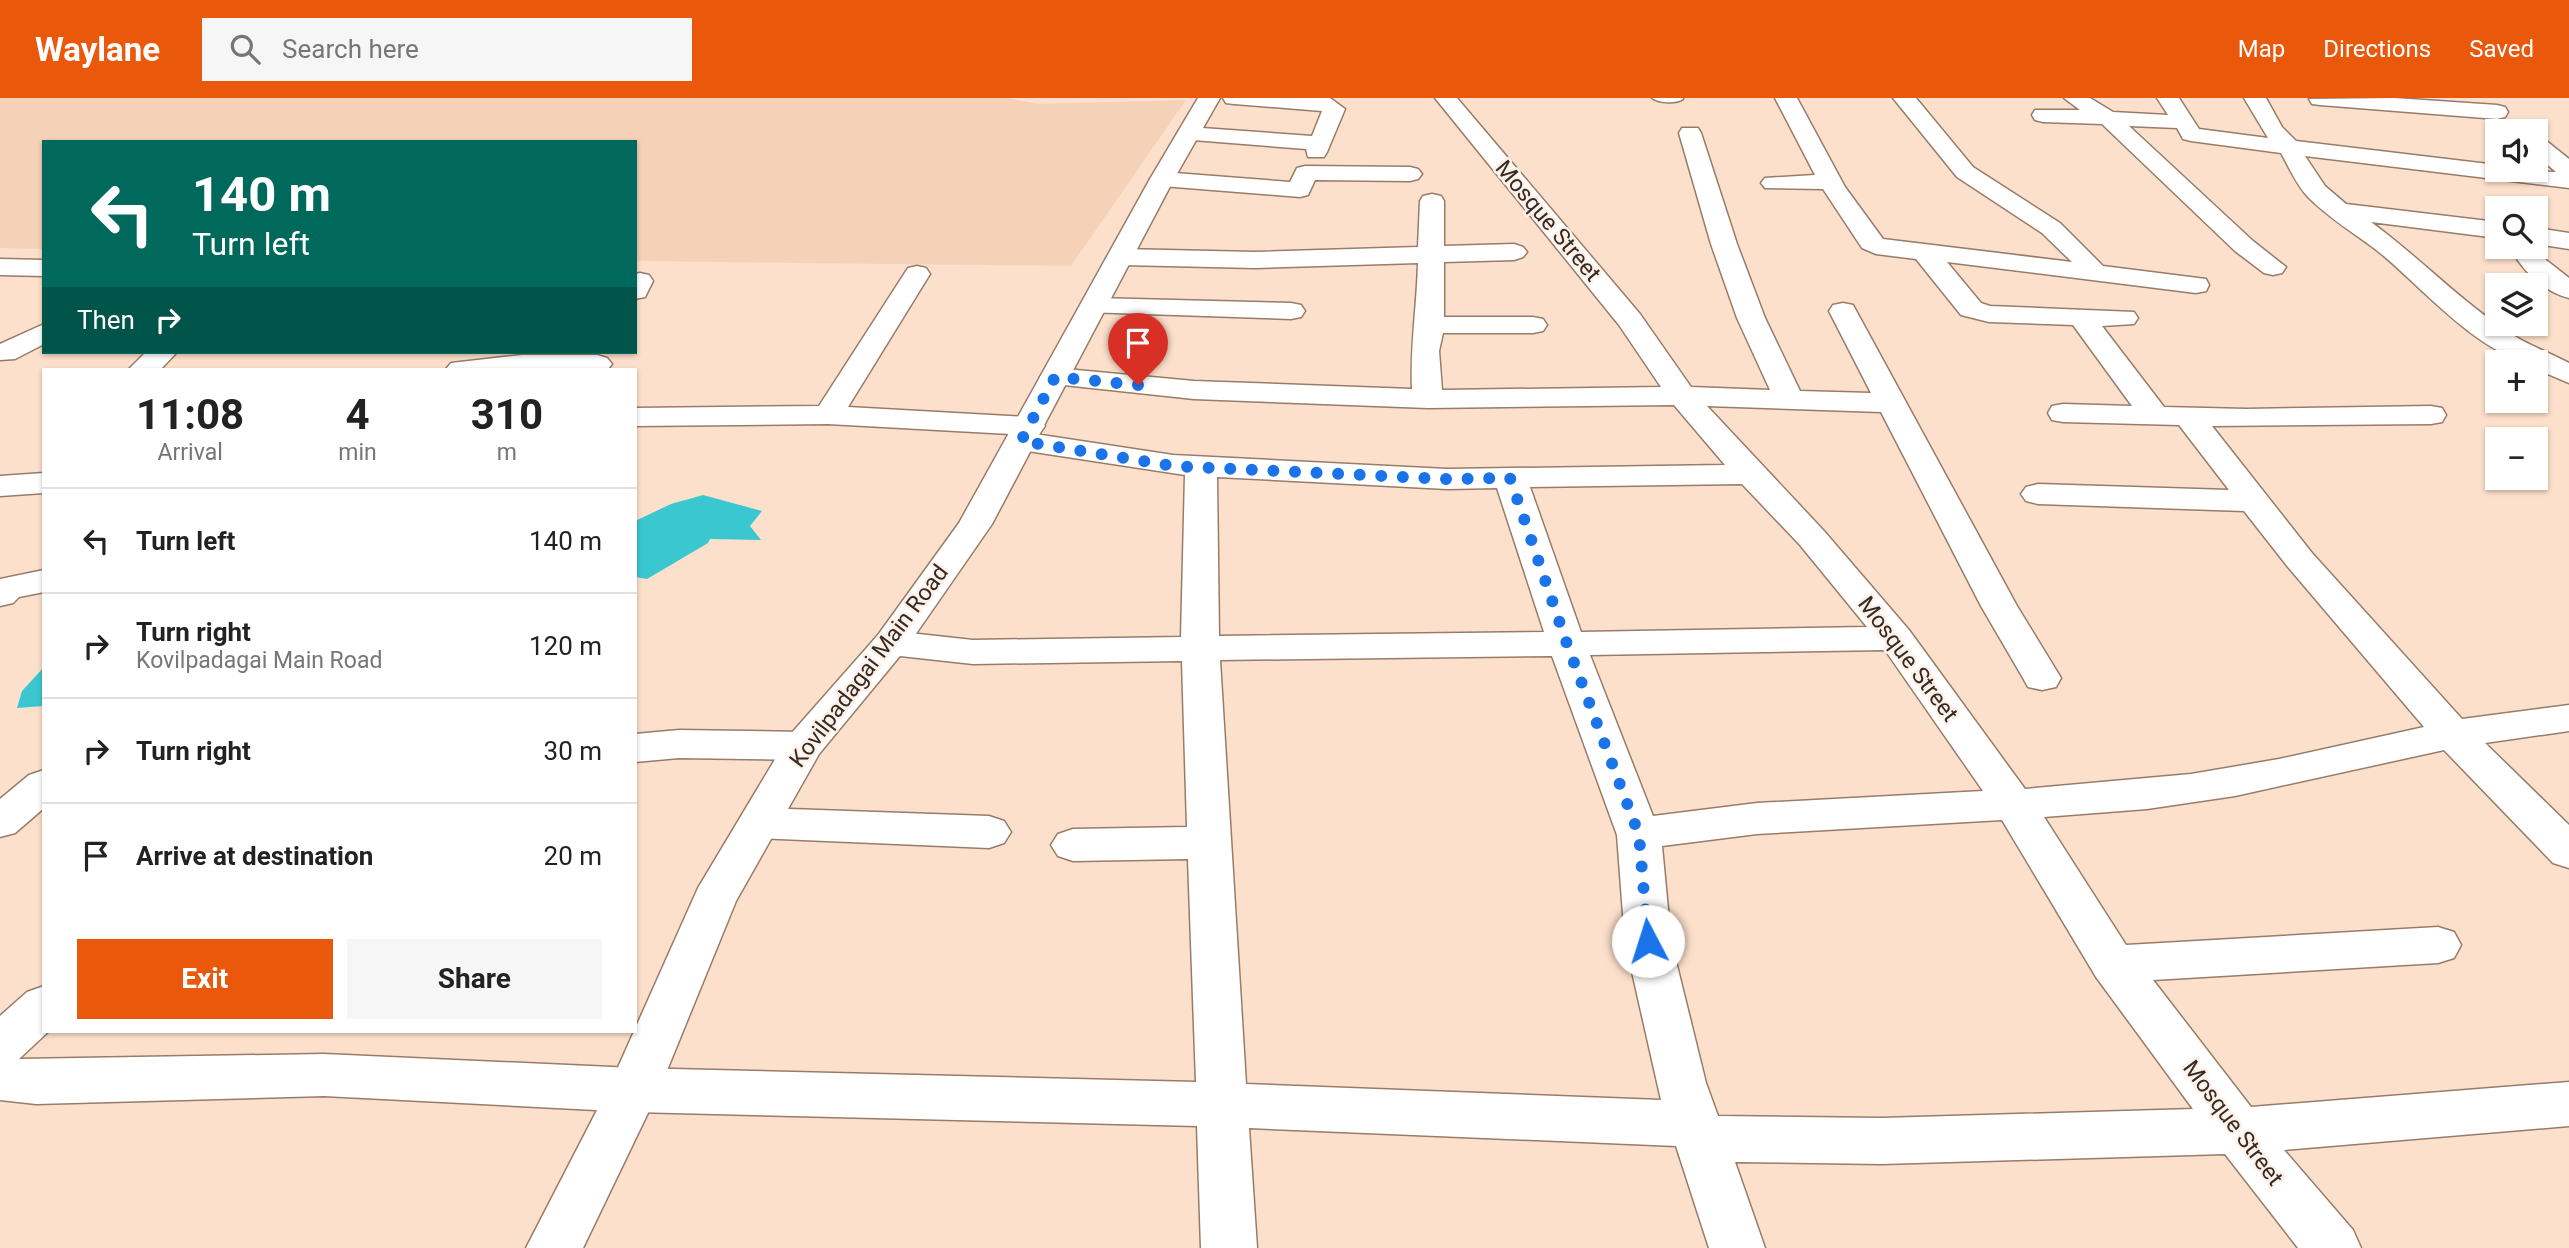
<!DOCTYPE html>
<meta charset="utf-8">
<style>
:root{--surface:#fff;--page:#f6f6f6;--text:#222;--muted:#767676;--line:#e0e0e0;--accent:#ea580c}
body{margin:0;font-family:Roboto,sans-serif;background:var(--page);color:var(--text);height:100vh;display:flex;flex-direction:column;font-size:26px;white-space:nowrap}
*{box-sizing:border-box;margin:0}
p{font-size:23px;color:var(--muted)}
.icon{flex:none;width:38px;height:38px;fill:none;stroke:currentColor;stroke-width:2;stroke-linecap:round;stroke-linejoin:round}
.map{position:relative;flex:1;overflow:hidden}
.panel{position:absolute;left:42px;top:270px;width:595px;height:665px;display:flex;flex-direction:column;background:var(--surface);border-radius:0px;box-shadow:0 2px 5px #0004}
.panel>*{flex:none}
.hud{position:absolute;left:42px;top:42px;width:595px;height:214px;border-radius:0px;box-shadow:0 2px 5px #0004;background:#00695c;color:#fff;overflow:hidden}
.buttons{position:absolute;left:2485px;top:21px;display:grid;gap:14px}
.buttons a{display:grid;place-items:center;width:63px;height:63px;border-radius:0px;background:var(--surface);box-shadow:0 2px 5px #0004;font-size:35px}
.pin{position:absolute;display:grid;place-items:center;width:60px;height:60px;color:#fff;margin:-72px -30px;border-radius:50% 50% 50% 0;rotate:-45deg;box-shadow:0 0 7px #0007}
.pin .icon{rotate:45deg}
.me{position:absolute;width:77px;margin:-38px;rotate:355deg;stroke-linejoin:round;filter:drop-shadow(0 0 5px #0008)}
.turn{display:flex;align-items:center;gap:24px;height:147px;padding:0 35px;font-size:32px}
.turn .icon{width:91px;height:91px;stroke-width:2.5}
.turn b{display:block;font-size:49px;line-height:60px}
.then{display:flex;align-items:center;height:66px;padding:0 35px;background:#0003;gap:14px;font-size:26px}
.eta{display:flex;justify-content:space-evenly;align-items:center;height:119px;text-align:center}
.eta b{font-size:42px;font-weight:700;line-height:49px}
.button{display:flex;gap:14px;margin-top:auto;padding:14px 35px}
.button a{flex:1;height:80px;border-radius:0px;background:var(--accent);color:#fff;font-size:28px;font-weight:700;line-height:80px;text-align:center}
.button a+a{background:var(--page);color:var(--text)}
ul{padding:0;list-style:none}
li{display:flex;align-items:center;gap:21px;height:105px;padding:0 35px;border-top:2px solid var(--line)}
li div{flex:1}
li b{display:block;font-size:26px}
li em{font-style:normal}
header{display:flex;align-items:center;gap:42px;box-sizing:border-box;height:98px;padding:0 35px;background:var(--accent);color:#fff}
header strong{font-size:33px}
nav{display:flex;gap:38px;margin-inline-start:auto;font-size:24px}
.search{width:490px;height:63px;background:var(--page);display:flex;align-items:center;gap:18px;box-sizing:border-box;padding:0 24px;border-radius:0px;color:var(--muted);font-size:26px}
.map>svg:first-child{display:block}
.built{fill:#f5d1b8}
.water{fill:#3bc7cf}
.lines{fill:none;stroke-linecap:round;stroke-linejoin:round}
.service-casing{stroke:#977c6a;stroke-width:3}
.minor-casing{stroke:#977c6a;stroke-width:3}
.secondary-casing{stroke:#977c6a;stroke-width:3}
.service{fill:#fff;fill-rule:evenodd}
.minor{fill:#fff;fill-rule:evenodd}
.secondary{fill:#fff;fill-rule:evenodd}
.route{stroke:#1a73e8;stroke-width:12;stroke-dasharray:0 21.6}
.labels{text-anchor:middle;dominant-baseline:central;stroke-width:5;stroke-linejoin:round;paint-order:stroke}
.street-label{font-size:23px;fill:#362b23;stroke:#fdf1e9}
</style>
<header>
<strong>Waylane</strong>
<div class="search"><svg class="icon" aria-label="search" viewBox="0 0 24 24"><circle cx="10" cy="10" r="6"/><path d="M15 15l6 6"/></svg>Search here</div>
<nav><a>Map</a><a>Directions</a><a>Saved</a></nav>
</header>
<div class="map">
<svg width="2569" height="1150" viewBox="0 0 2569 1150">
<rect width="100%" height="100%" fill="#fde0cb"/>
<path class="built" d="M0,0H1007L1038,6L1186,2L1071,168L635,163V44H44V151L0,150Z"/>
<path class="water" d="M703,397L762,413L750,428L761,442L710,441L708,445L647,481L635,479V423L671,406Z
M44,569V608L17,610L22,593Z"/>
<g class="lines">
<g class="service-casing">
<path id="service" d="M1652,0H1683V1C1676,6 1659,5 1652,0Z"/>
</g>
<g class="minor-casing">
<path id="minor" d="M1223,0H1330L1345,11L1327,54L1324,59H1308L1306,51L1180,41L1177,36L1180,31L1188,29L1312,38L1322,13L1234,6L1226,5Z
M1435,0H1457L1640,216L1691,289L1770,292L1737,220L1711,146L1679,35L1682,30H1698L1701,35L1737,146L1765,220L1800,293L1871,295L1829,213L1833,207L1843,205L1853,207L2017,508L2061,580L2056,589L2042,592L2028,589L2023,580L1981,508L1881,314L1707,308L1824,433L1909,532L2025,691L2191,676L2279,661L2424,629L2288,469L2244,413L2038,406L2026,403L2021,396L2026,389L2038,386L2229,392L2179,327L2063,324L2052,322L2048,315L2052,308L2063,306L2132,308L2073,227L1989,224L1961,217L1916,161L1876,156L1862,150L1823,91L1765,90L1761,85L1765,80L1815,77L1775,0H1797L1845,89L1883,141L2072,164L2042,135L1957,79L1893,0H1916L1973,69L2060,125L2103,168L2206,181L2209,187L2206,193L2196,195L1947,164L1981,205L1990,208L2134,214L2138,220L2134,226L2102,228L2164,309L2246,311L2431,308L2442,310L2446,317L2442,324L2431,326L2212,328L2312,455L2462,621L2569,607V633L2485,645L2569,727V770L2553,765L2444,652L2235,698L2147,711L2044,719L2126,847L2438,829L2454,834L2461,847L2454,860L2438,865L2153,882L2251,1009L2569,984V1028L2284,1052L2353,1132L2361,1150H2298L2225,1056L1882,1066L1735,1064L1765,1150H1709L1676,1048L1249,1030L1257,1150H1201L1197,1028L634,1014L324,998L36,1006L0,1002V918L27,894L44,888V933H49L19,961L324,956L634,970L1196,984L1188,761L1073,763L1058,758L1051,747L1058,736L1073,731L1187,729L1182,563L973,566L891,557L878,553L872,545L878,537L891,533L973,542L1181,539L1185,377L1021,352L1010,350L1005,343L1010,336L828,326L635,328V310L819,308L908,170L917,168L926,170L930,176L848,309L1029,319L1040,321L1045,328L1040,335L1035,336L1173,357L1447,371L1725,367L1674,307L1428,310L1194,301L1045,285L1040,279L1045,273L1055,270L1194,283L1412,291C1410,249 1417,207 1418,165L1255,170L1122,167L1113,165L1109,159L1113,153L1122,151L1255,154L1418,149L1420,103L1423,98L1432,96L1441,98L1444,103V148L1514,146L1523,149L1527,154L1523,159L1514,162L1444,164V219H1533L1543,221L1547,227L1543,233L1533,235H1443L1439,253L1442,292L1661,289L1619,227ZM1217,379L1447,391L1497,390L1544,534L1219,538ZM1742,386L1800,447L1867,529L1581,534L1530,389ZM1885,552L1983,693L1757,705L1653,718L1590,557ZM1552,558L1617,737L1625,843L1661,1002L1246,986L1220,562ZM2002,722L2096,879L2193,1011L1882,1020L1718,1018L1706,985L1671,843L1662,748L1757,736Z
M2064,0H2090L2113,14L2168,17L2157,0H2179L2199,31L2268,40L2244,0H2266L2282,29L2296,43L2497,67V72L2556,74L2536,57V39L2544,41L2569,61V90L2305,58L2325,88L2346,106L2497,124V140L2371,124C2419,159 2460,203 2511,236C2528,247 2550,255 2569,265V285L2536,271V264C2487,264 2422,190 2385,159C2361,139 2332,123 2309,100C2297,88 2289,69 2281,55L2191,43L2183,41L2177,30L2129,28L2253,143L2286,169L2282,175L2273,177L2264,175L2235,153L2102,26L2043,24L2035,22L2032,17L2035,12H2080Z
M2394,0L2497,7L2505,9L2508,14L2505,19L2497,21L2320,7L2312,6L2309,1Z
M1305,68L1410,69L1418,71L1422,76L1418,81L1410,83L1315,82L1308,97L1300,99L1162,88L1154,86L1150,81L1154,76L1162,74L1290,84L1297,70Z
M2536,130L2569,135V151L2536,146Z
M2536,147L2546,162L2569,180V200C2545,194 2520,172 2511,149Z
M0,161L44,162V178L0,177Z
M640,175L649,177L653,183L645,199L635,201V176Z
M1095,200L1291,205L1301,207L1305,213L1301,219L1291,221L1085,214L1081,208L1085,202Z
M44,226V246L15,261L0,262V246Z
M146,254H177L161,271H129Z
M522,257H597L607,260L612,266L608,271H446L451,265Z
M44,375V395L0,398V378Z
M44,472V494L19,499L13,505L0,508V481Z
M679,632L803,634L817,638L823,648L817,658L803,662L679,660L635,664V636Z
M44,672V710L15,735L0,739V701L29,677Z
M759,710L989,718L1004,723L1011,734L1004,745L989,750L759,740L744,736L738,725L744,714Z"/>
</g>
<g class="secondary-casing">
<path id="secondary" d="M1198,0H1220L1174,81L992,426L904,553L819,656L736,803L659,992L583,1150H526L611,985L698,790L789,638L878,537L959,425L1150,81Z"/>
</g>
<use href="#service" class="service"/>
<use href="#minor" class="minor"/>
<use href="#secondary" class="secondary"/>
</g>
<g class="lines">
<path class="route" d="M1138,287L1055,279L1021,343L1173,368L1447,381L1510,380L1567,546L1639,737L1648,843"/>
</g>
<g class="labels">
<g class="street-label">
<text transform="translate(1548 123) rotate(50)">Mosque Street</text>
<text transform="translate(1908 561) rotate(53)">Mosque Street</text>
<text transform="translate(869 568) rotate(-53)">Kovilpadagai Main Road</text>
<text transform="translate(2233 1025) rotate(53)">Mosque Street</text>
</g>
</g>
</svg>
<div class="buttons">
<a><svg class="icon" aria-label="sound" viewBox="0 0 24 24"><path d="M4 9h4l5-4v14l-5-4H4zM17 9q2 3 0 6"/></svg></a>
<a><svg class="icon" aria-label="search" viewBox="0 0 24 24"><circle cx="10" cy="10" r="6"/><path d="M15 15l6 6"/></svg></a>
<a><svg class="icon" aria-label="layers" viewBox="0 0 24 24"><path d="M12 4l9 5-9 5-9-5zM3 14l9 5 9-5"/></svg></a>
<a>+</a>
<a>−</a>
</div>
<div class="pin" style="left:1138px;top:287px;background:#d93025"><svg class="icon" aria-label="arrive" viewBox="0 0 24 24"><path d="M6 21V4h12l-3 4 3 4H6"/></svg></div>
<svg class="me" style="left:1648px;top:843px" viewBox="-20 -20 40 40"><circle r="19" fill="#fff"/><path d="M0-13L10 11 0 6-10 11z" fill="#1a73e8"/></svg>
<div class="hud">
<div class="turn"><svg class="icon" aria-label="left" viewBox="0 0 24 24"><path d="M17 20v-9H6M10 6l-5 5 5 5"/></svg><div><b>140 m</b>Turn left</div></div>
<div class="then">Then<svg class="icon" aria-label="right" viewBox="0 0 24 24"><path d="M7 20v-9h11M14 6l5 5-5 5"/></svg></div>
</div>
<section class="panel">
<div class="eta">
<div><b>11:08</b><p>Arrival</p></div>
<div><b>4</b><p>min</p></div>
<div><b>310</b><p>m</p></div>
</div>
<ul>
<li><svg class="icon" aria-label="left" viewBox="0 0 24 24"><path d="M17 20v-9H6M10 6l-5 5 5 5"/></svg><div><b>Turn left</b></div><em>140 m</em></li>
<li><svg class="icon" aria-label="right" viewBox="0 0 24 24"><path d="M7 20v-9h11M14 6l5 5-5 5"/></svg><div><b>Turn right</b><p>Kovilpadagai Main Road</p></div><em>120 m</em></li>
<li><svg class="icon" aria-label="right" viewBox="0 0 24 24"><path d="M7 20v-9h11M14 6l5 5-5 5"/></svg><div><b>Turn right</b></div><em>30 m</em></li>
<li><svg class="icon" aria-label="arrive" viewBox="0 0 24 24"><path d="M6 21V4h12l-3 4 3 4H6"/></svg><div><b>Arrive at destination</b></div><em>20 m</em></li>
</ul>
<div class="button"><a>Exit</a><a>Share</a></div>
</section>
</div>
